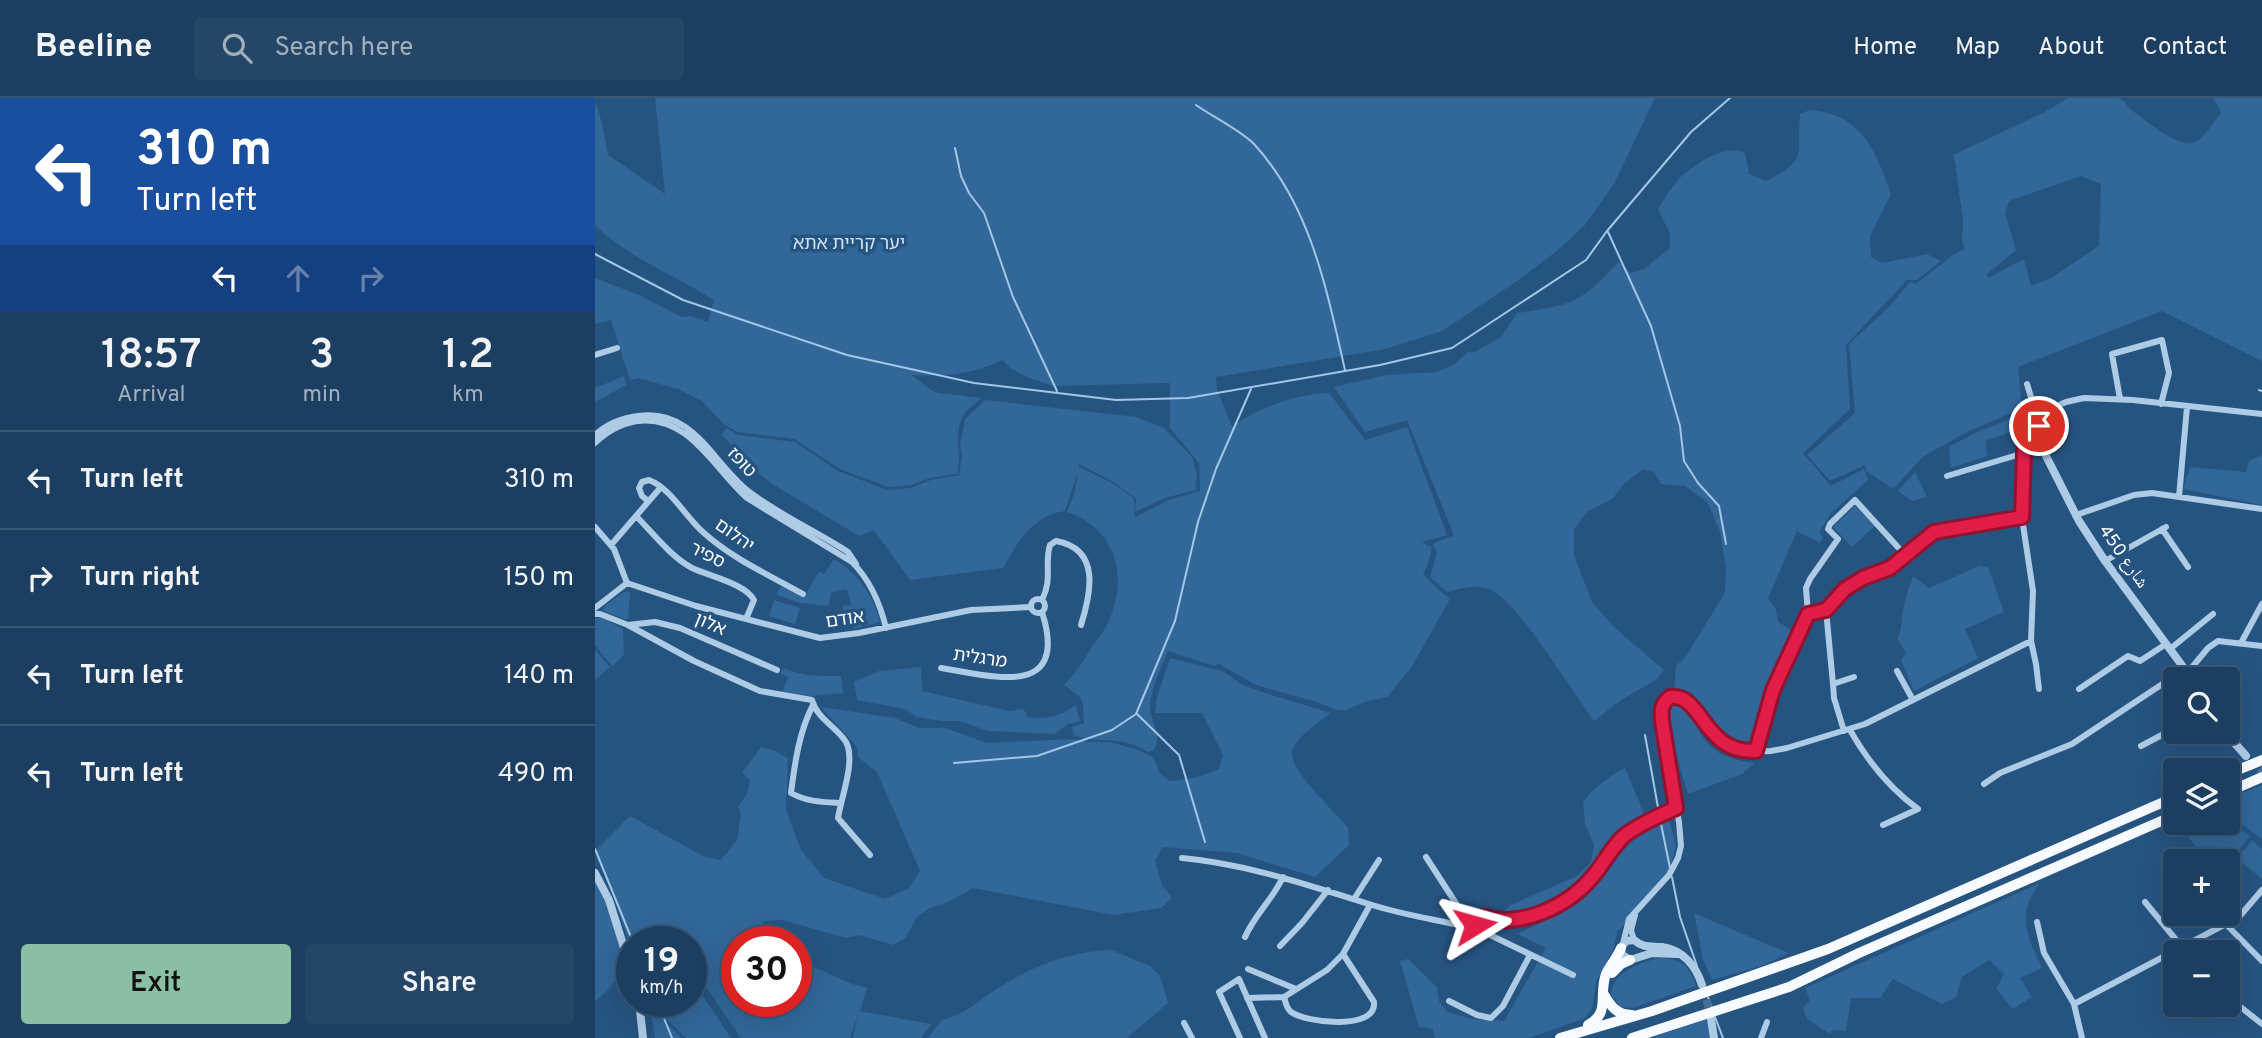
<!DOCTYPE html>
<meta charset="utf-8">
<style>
:root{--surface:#1c3f61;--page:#254667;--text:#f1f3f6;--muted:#a0afbd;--line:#3a5876;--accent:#8abfa5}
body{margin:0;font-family:Overpass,"Noto Naskh Arabic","Noto Sans Hebrew",sans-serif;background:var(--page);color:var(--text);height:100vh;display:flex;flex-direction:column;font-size:26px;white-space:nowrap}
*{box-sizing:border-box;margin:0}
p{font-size:23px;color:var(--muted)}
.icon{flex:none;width:38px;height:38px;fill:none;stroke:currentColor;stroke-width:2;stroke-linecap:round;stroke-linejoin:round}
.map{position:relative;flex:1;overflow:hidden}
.sheet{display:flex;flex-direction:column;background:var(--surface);width:595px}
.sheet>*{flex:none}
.banner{background:#1a4fa0;color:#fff;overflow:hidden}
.fabs{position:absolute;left:1568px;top:569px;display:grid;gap:14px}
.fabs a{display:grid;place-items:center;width:77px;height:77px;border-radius:7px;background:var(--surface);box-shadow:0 7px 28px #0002,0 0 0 2px var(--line);font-size:35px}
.speed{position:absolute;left:21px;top:828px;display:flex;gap:14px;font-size:35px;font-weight:700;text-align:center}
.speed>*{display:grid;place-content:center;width:91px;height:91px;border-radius:50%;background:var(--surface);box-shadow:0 7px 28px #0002,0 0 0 2px var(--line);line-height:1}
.speed small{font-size:18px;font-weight:400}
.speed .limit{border:10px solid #d22;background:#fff;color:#111}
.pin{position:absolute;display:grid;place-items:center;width:60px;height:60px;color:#fff;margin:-30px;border:4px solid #fff;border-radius:50%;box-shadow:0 2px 7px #0007}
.me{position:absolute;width:77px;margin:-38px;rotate:82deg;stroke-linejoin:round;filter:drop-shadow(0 0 5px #0008)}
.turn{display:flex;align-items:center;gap:24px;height:147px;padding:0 21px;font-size:32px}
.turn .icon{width:91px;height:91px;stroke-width:2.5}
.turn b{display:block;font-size:49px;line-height:60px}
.lanes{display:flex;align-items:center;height:66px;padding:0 21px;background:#0003;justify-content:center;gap:35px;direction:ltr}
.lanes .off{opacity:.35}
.eta{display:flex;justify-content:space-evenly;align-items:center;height:119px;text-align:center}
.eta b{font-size:42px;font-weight:600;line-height:49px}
.cta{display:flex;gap:14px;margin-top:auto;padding:14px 21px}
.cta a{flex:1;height:80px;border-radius:7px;background:var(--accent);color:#111;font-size:28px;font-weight:600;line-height:80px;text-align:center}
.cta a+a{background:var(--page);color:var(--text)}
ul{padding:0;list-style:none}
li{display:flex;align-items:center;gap:21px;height:98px;padding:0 21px;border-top:2px solid var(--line)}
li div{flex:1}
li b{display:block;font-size:26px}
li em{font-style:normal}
header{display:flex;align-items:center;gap:42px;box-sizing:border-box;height:98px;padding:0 35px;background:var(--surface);border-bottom:2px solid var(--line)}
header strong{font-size:33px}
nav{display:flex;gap:38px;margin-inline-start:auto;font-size:24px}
.search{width:490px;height:63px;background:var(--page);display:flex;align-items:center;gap:18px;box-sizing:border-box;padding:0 24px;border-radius:7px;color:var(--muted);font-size:26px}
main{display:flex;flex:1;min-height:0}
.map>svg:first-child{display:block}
.green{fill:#316799;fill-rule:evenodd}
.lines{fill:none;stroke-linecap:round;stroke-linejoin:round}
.stream{stroke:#a3c7e7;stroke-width:2}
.tertiary-tunnel{stroke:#476e94;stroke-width:8;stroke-dasharray:8 4;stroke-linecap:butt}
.minor{stroke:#aecbe6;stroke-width:6}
.tertiary{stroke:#aecbe6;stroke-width:8}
.trunk{stroke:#f7fafe;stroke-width:10}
.route-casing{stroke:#92132f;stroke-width:18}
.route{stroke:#e11d48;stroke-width:12}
.labels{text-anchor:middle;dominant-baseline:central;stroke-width:7;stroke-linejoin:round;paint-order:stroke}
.park-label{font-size:18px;fill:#d1e4f5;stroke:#265481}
.street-label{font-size:18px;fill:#fff;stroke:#265481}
</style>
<header>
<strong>Beeline</strong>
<div class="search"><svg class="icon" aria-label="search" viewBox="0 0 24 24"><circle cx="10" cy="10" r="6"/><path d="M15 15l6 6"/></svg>Search here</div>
<nav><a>Home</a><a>Map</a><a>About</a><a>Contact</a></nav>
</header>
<main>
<section class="sheet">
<div class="banner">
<div class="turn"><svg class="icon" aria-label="left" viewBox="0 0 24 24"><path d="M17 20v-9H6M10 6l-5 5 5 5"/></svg><div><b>310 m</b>Turn left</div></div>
<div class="lanes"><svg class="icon" aria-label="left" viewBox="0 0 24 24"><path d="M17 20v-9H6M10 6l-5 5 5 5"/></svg><svg class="icon off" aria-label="ahead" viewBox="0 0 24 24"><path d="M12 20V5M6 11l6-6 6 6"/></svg><svg class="icon off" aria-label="right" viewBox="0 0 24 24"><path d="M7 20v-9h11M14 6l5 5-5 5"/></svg></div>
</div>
<div class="eta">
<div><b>18:57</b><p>Arrival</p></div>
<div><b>3</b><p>min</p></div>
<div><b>1.2</b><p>km</p></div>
</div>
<ul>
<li><svg class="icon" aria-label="left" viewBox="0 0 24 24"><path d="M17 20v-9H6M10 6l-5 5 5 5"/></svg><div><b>Turn left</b></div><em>310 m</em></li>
<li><svg class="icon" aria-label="right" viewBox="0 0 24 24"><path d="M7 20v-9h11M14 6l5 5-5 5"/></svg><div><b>Turn right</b></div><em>150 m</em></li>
<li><svg class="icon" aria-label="left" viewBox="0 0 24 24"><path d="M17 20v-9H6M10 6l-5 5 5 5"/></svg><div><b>Turn left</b></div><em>140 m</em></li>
<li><svg class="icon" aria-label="left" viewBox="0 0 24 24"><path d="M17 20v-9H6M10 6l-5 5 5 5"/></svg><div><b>Turn left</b></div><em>490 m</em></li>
</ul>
<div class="cta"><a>Exit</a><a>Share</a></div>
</section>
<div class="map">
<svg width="1667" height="940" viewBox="0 0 1667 940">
<rect width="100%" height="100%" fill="#265481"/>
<path class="green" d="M60,0H1060L1019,86L990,127L963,152L925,181L847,233L790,251L621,279L622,291L637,329C663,309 702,296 734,295L770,342L812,329L852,437L827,444L837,449L833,466L828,476L844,492L855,501L816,570L792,599L772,603L751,612H741L722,604L661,587L624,566L619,568L573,553C566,569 556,590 555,608C555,624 568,636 559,652L553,654C525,636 503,647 479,637L477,629L489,625C487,599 491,603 469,587C480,576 487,565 495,552C501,542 511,532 515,520C533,476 520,430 472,414L479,397L483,374L470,413C437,418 423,444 408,470L315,482L279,432L264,438L179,387L159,372L126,336L132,330L143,337L200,344L243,373L292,392L315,390L336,382L364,377L367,358L365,346L370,321L390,302L541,319L569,330L597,359L602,377L601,392L570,400L540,414L541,400L515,382L484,366V369L517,385L539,400L540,419L574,402L605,393L604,365L575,330V285L458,288L432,279L414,269L408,262C379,276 350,279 317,277L336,292L343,295L387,300C381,305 370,312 367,320C359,335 367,359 362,376L335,380L316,387L293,389L245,371L199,341L142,334L130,327L107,303L83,291L43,280L35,282L16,222L0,226V180L46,198L87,219L95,218L113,224L119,202C80,177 33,160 0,127V3L7,25L13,57L70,96Z
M1473,0C1489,0 1508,0 1523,0C1530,2 1533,10 1539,14C1552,23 1585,52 1600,44C1610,39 1618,25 1625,16L1626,13L1618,0H1667V263L1567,213L1423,269L1426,301L1430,309L1374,333L1329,358L1298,391L1271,373L1270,367L1235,383L1212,357L1260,315L1254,246L1294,209L1315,184L1321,186L1358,157L1370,151L1367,143L1368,123L1360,64L1358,57L1450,14ZM1486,78L1506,86L1504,148L1456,180L1436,188L1429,161L1393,180L1392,176L1421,152L1410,115L1414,103Z
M1215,12C1267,16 1281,53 1296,96L1275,138L1276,159L1287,165L1332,156L1346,163L1322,182H1312L1251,247L1255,311L1208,355L1236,388L1269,371L1273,382L1236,415L1224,434L1228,439L1225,445L1202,433L1173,500L1181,511L1183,524L1195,531C1196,558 1177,575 1170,598C1165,614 1164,632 1161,648C1127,652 1114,617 1096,594L1079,592L1081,568L1091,558L1130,495L1131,470L1125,434L1113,405L1090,388L1066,386L1058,373L1048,371L1029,386L1017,401L992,414L979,431V457L997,504L1019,529L1069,572L1061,582L1026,602L999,623C979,596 921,501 894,491C880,486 865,490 852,494L835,479L842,454L838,446L859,437L812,322L770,334L739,289L792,277L841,274L858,267L873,254H880L906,239L922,215C977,207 985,206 1023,164L1036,175L1049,171L1075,150V135L1063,112C1066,104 1083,80 1089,76C1104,64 1131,46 1150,55L1154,76L1171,83C1215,61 1201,58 1205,16Z
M29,278L31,287L0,304V290Z
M1428,316L1427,330L1390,343L1392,358L1356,370L1354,349L1380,335Z
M1667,357V407L1588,391L1595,369L1651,374L1654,363Z
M1320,374L1332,399L1317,403L1303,393Z
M1260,408L1280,428L1257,449L1238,429Z
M239,461C263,475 278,497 285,524L258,531L260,519L248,518V508L256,507L252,491L236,495L234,508L204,505L181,496L187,487L210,498L224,473L229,476Z
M1384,468L1393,469L1409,514L1370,531L1383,560L1319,593L1306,562L1311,555L1302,540C1307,532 1306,527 1307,518C1309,504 1313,491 1318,478L1334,490Z
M29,494H35L33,521H29L8,513L10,508Z
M179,502L205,510L200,526L174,518Z
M6,519L28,531L29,557L17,568L0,547V521Z
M0,552L15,569L0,582Z
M575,560L627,573L648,587L670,595L736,615C726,623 699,640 697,654C695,674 741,714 753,730L754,747L720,779L642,755L568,749L560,763L567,787L577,800L566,810L519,817L378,790L353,804L335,810L323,818L310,840L298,847L264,837L251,840L187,822L169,823L164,831L167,843L142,844V903H201V861L257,886L272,890L265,913L336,926L326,940H258L263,917L255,940H146L96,867V844H37V853L9,769L0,753L35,718L110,759L126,762L142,742L146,716L143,709L152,696L155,682L147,675L166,649L178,652L193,660L191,712L206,752L229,780L290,801L314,790L325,773L282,674L263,659L262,649L226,609L300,620L324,630H350L392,645L477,641L494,644H515L543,652L558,659L565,675L574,683L600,680L624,671L628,657L607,615H560L562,599Z
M326,569L327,593L414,613L429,611L432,619C452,622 465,618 481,607L485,623L473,626L459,636L393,633L365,623H347L322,619L310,611L262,602L259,584L284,573Z
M189,570C206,579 228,578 246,578L248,595L216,598L187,594L193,580L185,575Z
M1082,603C1093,610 1096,618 1102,629C1116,656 1132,661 1160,665L1147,676L1093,696L1072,627L1074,610Z
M1030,670L1051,720C1019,731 1007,766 983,788C959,809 929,815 899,820L916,807L982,778L996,764L999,747L990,726L988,704C1000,688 1013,679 1030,670Z
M1667,687V741L1633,716V701Z
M1074,721L1081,747L1076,767L1065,788L1022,834L1019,849L1001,884L997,912L988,921L934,940H840L838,931L824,929L805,863L813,861L842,889L844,903L852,914L878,921L909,923L951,850L923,836L969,813L995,794L1031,744Z
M1633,723L1655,738L1633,765V763H1612L1582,725Z
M1657,742L1667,751V781L1642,760Z
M0,781C8,798 30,846 27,863C26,878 12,895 0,903Z
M1445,785C1420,818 1432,836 1447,870L1425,880L1437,899L1418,911L1401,891L1409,876L1394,862L1367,879L1361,899L1347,906L1298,881L1285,900H1256L1251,933L1237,932L1235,936L1212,921L1208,910L1215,902L1210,890Z
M1099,815L1181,850L1194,855L1166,868L1117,882L1108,861Z
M516,852L555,868L565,878L573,905L532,940H333L347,922C375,915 384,901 408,887C440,867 478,853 516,852Z
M1064,860C1085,860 1095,868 1101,888L1038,910L1025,909L1016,896C1019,873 1044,865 1064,860Z
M96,880L136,940H91L53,903H96Z
M55,909L87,940H60Z
M1111,921L1115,931L1114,940H1057Z"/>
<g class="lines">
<path class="stream" d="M601,7C618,19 645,32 659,46C716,108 732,193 750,272
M360,50L366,78L374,95L389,115L418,199L462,293
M1013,134L1056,228L1085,328L1089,363L1103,385L1124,408L1131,446
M0,156L88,202L252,257L379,285L521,302L593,300L785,267L857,250L991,162L1012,133L1096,34L1135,0
M1664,292L1667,293
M542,616L584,657L610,744
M1050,637L1064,715
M359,665L442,658L517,632L541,616L580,523L603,424L621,371L656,291
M1065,721L1075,770
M0,751L38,844
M1077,779L1085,819L1102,868
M1113,899L1117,910
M62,903L77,940
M1120,919L1128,940"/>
<path class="tertiary-tunnel" d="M1655,663L1667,674
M1108,890L1116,918"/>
<path class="minor" d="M0,257L22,250
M1432,286L1440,312
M1525,301L1517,256L1567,242L1574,275L1566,306
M1448,314L1471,304L1489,300L1538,302L1667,316
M0,337C12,326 26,320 43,318C101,310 118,368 157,396C187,418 222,434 253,454L261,466
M1434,343L1443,339L1448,343
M0,345C12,333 25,326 42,323C94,316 119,371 152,400L257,464C275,482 285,505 291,530
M1352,378L1429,355
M1584,399L1592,309
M53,403L47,398L44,390L47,384L54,382C77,391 90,419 109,435C138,461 174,477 208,496
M1481,417L1539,397L1557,395L1667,411
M41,418C58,435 75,458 97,470C114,478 151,486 159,502L151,521
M0,429L19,451L32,485
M1567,431L1593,469
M16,447L66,389
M1510,463L1571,429
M32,485L101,508L225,540L264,535L376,512L436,509
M436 508a7 7 0 1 1 14 0a7 7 0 1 1-14 0Z
M447,502C458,480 449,466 455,447L461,443C506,451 496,495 486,527
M0,510L32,485
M1231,512L1238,586
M0,516H5L33,527L99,563L165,593L217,602C222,621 242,629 251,644C261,663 246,700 243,720L275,757
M1213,516L1211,490L1215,481L1243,441L1233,431L1235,426L1260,402L1310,457
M33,527L60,524L85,530L182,572
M1436,543L1441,566L1444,591
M1646,545L1667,506
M1575,551L1618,516
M346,570C397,578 475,602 447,514
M1302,573L1318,602
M1593,574L1613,550L1623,543L1667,548
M1484,591L1533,558L1545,563L1571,546
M218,607C204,634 200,664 196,695C212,704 228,704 246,705
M1255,632C1272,662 1294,690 1323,711L1288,727
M1249,633L1239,600L1238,586L1259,579
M1546,648L1580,630
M1162,653L1178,591L1213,516L1231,512L1250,491L1267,480L1295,470L1339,434L1427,420
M1389,686L1405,675L1477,646L1590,571
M831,759L864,810L881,825
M587,760C652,766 712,787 774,806C804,816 837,821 868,828H880
M759,801L784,762
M1550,804L1591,854
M1621,816L1667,863
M1442,824L1449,855L1479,906L1487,940
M650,839C660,816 678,801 688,779
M1039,842L1036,832L1040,817
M1028,846L1034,821L1074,777L1083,760L1086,748L1084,724L1068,638L1066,611L1069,603L1075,599H1084L1096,605L1114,632L1139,651L1151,654L1176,653L1192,650L1270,626L1436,543L1438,493L1427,420V379L1435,324
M685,848L707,825L733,792
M748,856L779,904C782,933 711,925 696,914C691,910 691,905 689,899L732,872L748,856L775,807
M653,871L701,891
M978,877L893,836H885L881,831V825L889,819C925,831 971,809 996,781C1008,768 1015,750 1029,739C1044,726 1064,718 1081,710
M1633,899L1667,926
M652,900L689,899
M854,903L882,917L896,920L908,908L935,857
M1479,906L1644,819L1667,792
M589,925L597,940
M645,940L624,894L644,881L670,940
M1166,940L1172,924"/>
<path class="tertiary" d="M1450,323L1444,328H1440L1435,324V317L1442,311L1450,316L1448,337L1451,358L1484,423L1510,463L1597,581
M1630,634L1651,658
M0,775L14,802L37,875
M1082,856L1057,855L1035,862L1027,857L1026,850L1031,843L1039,842C1048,850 1055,848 1067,849C1088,852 1101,868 1107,887
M44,903L48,940
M1116,921L1119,940"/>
<path class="trunk" d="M1633,676L1667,662
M1633,694L1667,679
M1017,875L1026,866L1035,862
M1008,895C1015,907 1021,917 1037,917
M993,927C1016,915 1003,897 1011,876C1015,867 1022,860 1026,850
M965,940L1057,913L1233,851L1580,699
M1037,940L1194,889L1264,855L1580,717"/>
</g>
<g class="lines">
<g class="route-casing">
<path id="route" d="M880,827L884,821L889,819C927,830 974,808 999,777C1009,765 1017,749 1029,738C1044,726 1064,718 1081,710L1067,623C1066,612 1066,606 1075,599C1108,595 1108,656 1161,653L1178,592L1213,516L1231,512L1250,491L1268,480L1295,470L1339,434L1427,419L1429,355L1430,347L1442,328H1444"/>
</g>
<use href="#route" class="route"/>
</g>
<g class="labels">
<g class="park-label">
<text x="254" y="146">יער קריית אתא</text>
</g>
<g class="street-label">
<text transform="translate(146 365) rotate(47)">טופז</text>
<text transform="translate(139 438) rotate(35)">יהלום</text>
<text transform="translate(112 458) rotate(27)">ספיר</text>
<text transform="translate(1528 459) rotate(55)">شارع 450</text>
<text transform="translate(250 522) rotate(-8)">אודם</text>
<text transform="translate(115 527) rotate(23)">אלון</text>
<text transform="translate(385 561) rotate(8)">מרגלית</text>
</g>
</g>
</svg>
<div class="fabs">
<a><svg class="icon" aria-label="search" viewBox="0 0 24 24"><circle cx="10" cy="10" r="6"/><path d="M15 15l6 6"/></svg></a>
<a><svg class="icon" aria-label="layers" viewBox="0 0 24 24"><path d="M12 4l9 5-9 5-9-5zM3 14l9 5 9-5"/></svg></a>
<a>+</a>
<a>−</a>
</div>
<div class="speed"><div>19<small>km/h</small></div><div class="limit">30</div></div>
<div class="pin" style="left:1444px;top:328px;background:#d93025"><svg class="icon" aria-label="arrive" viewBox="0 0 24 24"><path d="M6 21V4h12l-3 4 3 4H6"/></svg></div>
<svg class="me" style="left:880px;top:827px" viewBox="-20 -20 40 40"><path d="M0-17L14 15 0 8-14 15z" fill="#e11d48" stroke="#fff" stroke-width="4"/></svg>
</div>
</main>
